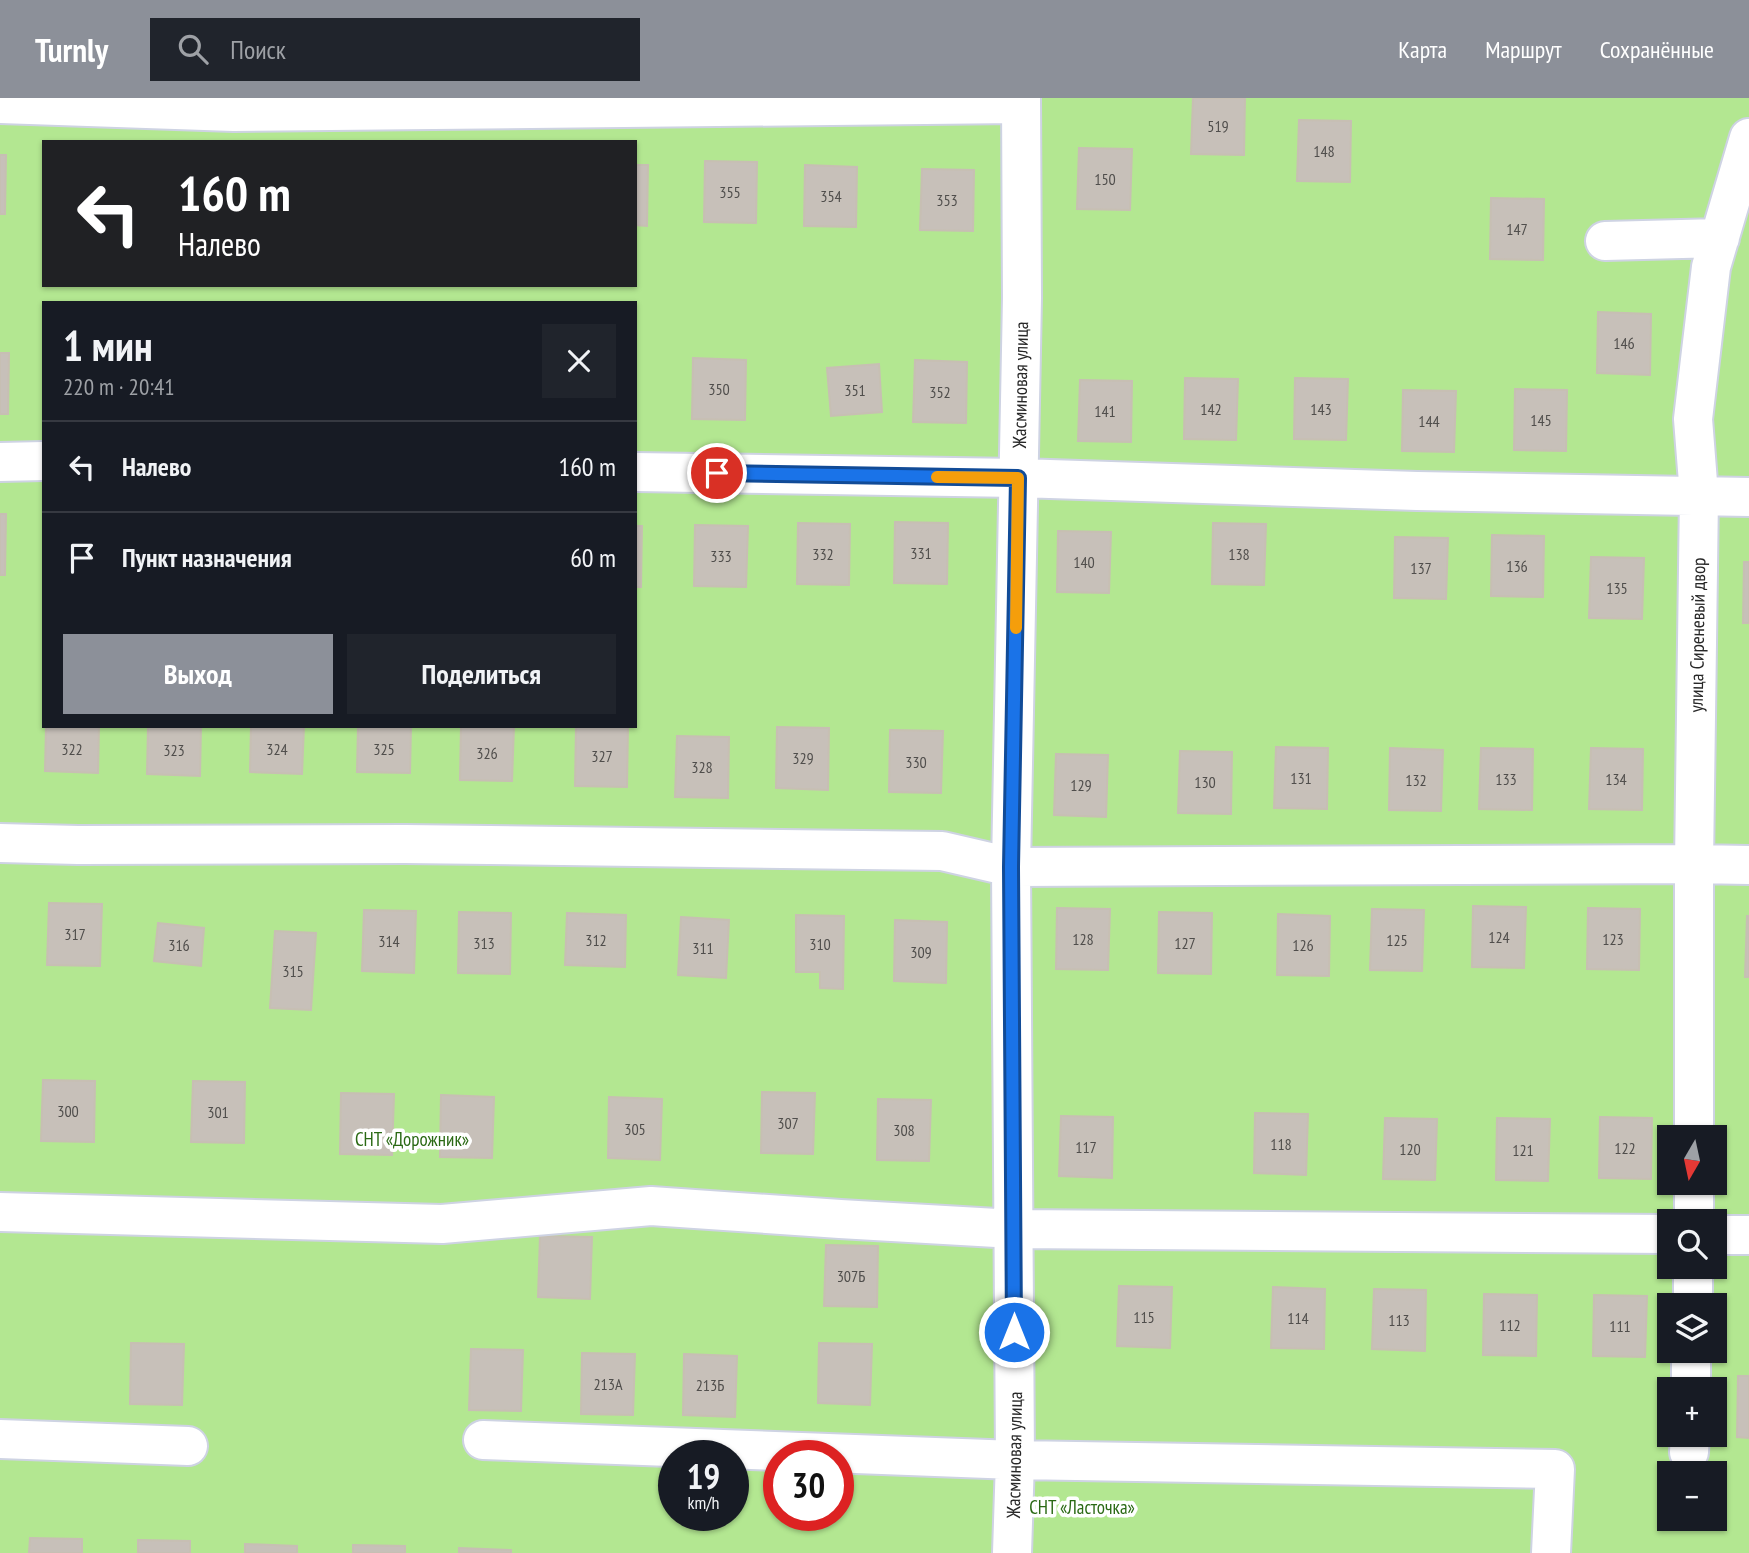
<!DOCTYPE html>
<html lang="ru">
<meta charset="utf-8">
<style>
:root{--surface:#171b24;--page:#20242c;--text:#f1f3f6;--muted:#9ea1a6;--line:#363941;--accent:#8c9099}
body{margin:0;font-family:"PT Sans Narrow",sans-serif;background:var(--page);color:var(--text);height:100vh;display:flex;flex-direction:column;font-size:26px;white-space:nowrap}
*{box-sizing:border-box;margin:0}
p{font-size:23px;color:var(--muted)}
.icon{flex:none;width:38px;height:38px;fill:none;stroke:currentColor;stroke-width:2;stroke-linecap:round;stroke-linejoin:round}
.map{position:relative;flex:1;overflow:hidden}
.details{position:absolute;left:42px;top:203px;width:595px;height:427px;display:flex;flex-direction:column;background:var(--surface);border-radius:0px;box-shadow:0 2px 5px #0004}
.details>*{flex:none}
.banner{position:absolute;left:42px;top:42px;width:595px;height:147px;border-radius:0px;box-shadow:0 2px 5px #0004;background:#202124;color:#fff;overflow:hidden}
.needle{width:46px;rotate:189deg}
.fabs{position:absolute;left:1657px;top:1027px;display:grid;gap:14px}
.fabs a{display:grid;place-items:center;width:70px;height:70px;border-radius:0px;background:var(--surface);box-shadow:0 2px 5px #0004;font-size:35px}
.speed{position:absolute;left:658px;top:1342px;display:flex;gap:14px;font-size:35px;font-weight:700;text-align:center}
.speed>*{display:grid;place-content:center;width:91px;height:91px;border-radius:50%;background:var(--surface);box-shadow:0 2px 5px #0004;line-height:1}
.speed small{font-size:18px;font-weight:400}
.speed .limit{border:10px solid #d22;background:#fff;color:#111}
.pin{position:absolute;display:grid;place-items:center;width:60px;height:60px;color:#fff;margin:-30px;border:4px solid #fff;border-radius:50%;box-shadow:0 2px 7px #0007}
.me{position:absolute;width:77px;margin:-38px;rotate:0deg;stroke-linejoin:round;filter:drop-shadow(0 0 5px #0008)}
.turn{display:flex;align-items:center;gap:24px;height:147px;padding:0 21px;font-size:32px}
.turn .icon{width:91px;height:91px;stroke-width:2.5}
.turn b{display:block;font-size:49px;line-height:60px}
.round{display:grid;place-items:center;flex:none;width:74px;height:74px;border-radius:0px;background:var(--page)}
.head{display:flex;align-items:center;justify-content:space-between;height:119px;padding:0 21px}
h1{font-size:42px;font-weight:700;line-height:52px}
.button{display:flex;gap:14px;margin-top:auto;padding:14px 21px}
.button a{flex:1;height:80px;border-radius:0px;background:var(--accent);color:#fff;font-size:28px;font-weight:700;line-height:80px;text-align:center}
.button a+a{background:var(--page);color:var(--text)}
ul{padding:0;list-style:none}
li{display:flex;align-items:center;gap:21px;height:91px;padding:0 21px;border-top:2px solid var(--line)}
li div{flex:1}
li b{display:block;font-size:26px}
li em{font-style:normal}
header{display:flex;align-items:center;gap:42px;box-sizing:border-box;height:98px;padding:0 35px;background:var(--accent);color:#fff}
header strong{font-size:33px}
nav{display:flex;gap:38px;margin-inline-start:auto;font-size:24px}
.search{width:490px;height:63px;background:var(--page);display:flex;align-items:center;gap:18px;box-sizing:border-box;padding:0 24px;border-radius:0px;color:var(--muted);font-size:26px}
.map>svg:first-child{display:block}
.garden{fill:#b3e791;fill-rule:evenodd}
.building{fill:#c7c0b9;stroke:#c7bfb3;stroke-width:2}
.lines{fill:none;stroke-linecap:round;stroke-linejoin:round}
.street-casing{stroke:#ced3e3;stroke-width:42}
.street{stroke:#fff;stroke-width:38}
.route-casing{stroke:#114b97;stroke-width:18}
.route{stroke:#1a73e8;stroke-width:12}
.slow{stroke:#f59e0b;stroke-width:12}
.labels{text-anchor:middle;dominant-baseline:central;stroke-width:7;stroke-linejoin:round;paint-order:stroke}
.number-label{font-size:16px;fill:#504e4c}
.street-label{font-size:19px;fill:#282828;stroke:#fff}
.park-label{font-size:19px;fill:#2a6914;stroke:#fff}
</style>
<header>
<strong>Turnly</strong>
<div class="search"><svg class="icon" aria-label="search" viewBox="0 0 24 24"><circle cx="10" cy="10" r="6"/><path d="M15 15l6 6"/></svg>Поиск</div>
<nav><a>Карта</a><a>Маршрут</a><a>Сохранённые</a></nav>
</header>
<div class="map">
<svg width="1749" height="1455" viewBox="0 0 1749 1455">
<rect width="100%" height="100%" fill="#ece3d9"/>
<path class="garden" d="M0,0H1749V1455H0ZM44,44H635V187H44ZM44,205H635V628H44ZM1670,1040H1715V1085H1670ZM1670,1124H1715V1169H1670ZM1670,1208H1715V1253H1670ZM1670,1292H1715V1337H1670ZM674,1358H733V1418H674ZM779,1358H838V1418H779ZM1670,1376H1715V1421H1670Z"/>
<path class="building" d="M1193,0H1245L1244,57L1191,56Z
M1299,22L1351,23L1350,84L1297,83Z
M1079,50L1132,51L1130,112L1077,111Z
M0,57H6L5,116H0Z
M705,63L757,64L756,125L704,124Z
M635,67H648L647,128L635,127Z
M805,67L857,69L856,129L804,128Z
M922,71L974,72L973,133L920,132Z
M1491,100L1544,101L1543,162L1490,161Z
M1598,214L1651,216L1650,277L1597,275Z
M0,255H9L8,316H0Z
M693,260L746,262L745,322L692,321Z
M915,262L967,264L966,325L913,324Z
M879,266L882,314L831,318L827,270Z
M1185,280L1238,281L1236,342L1184,341Z
M1295,280L1348,281L1346,342L1294,341Z
M1080,282L1132,283L1131,344L1078,343Z
M1515,291L1567,292L1566,353L1514,352Z
M1403,292L1456,293L1454,354L1402,353Z
M0,416H6L5,477H0Z
M895,424L948,425L947,486L894,485Z
M798,425L850,426L849,487L797,486Z
M1213,425L1266,426L1264,487L1212,486Z
M695,427L748,428L746,489L694,488Z
M635,428H642L641,489H635Z
M1058,433L1111,434L1109,495L1057,494Z
M1492,437L1544,438L1543,499L1491,498Z
M1395,439L1448,440L1446,501L1394,500Z
M1591,459L1644,460L1642,521L1589,520Z
M1744,464H1749V525H1743Z
M46,628H99L98,675L45,673Z
M148,628H201L200,678L147,676Z
M251,628H304L302,676L250,674Z
M358,628H411L410,675L357,674Z
M461,628H514L512,683L460,682Z
M576,628H628L627,689L575,688Z
M777,629L829,630L828,692L776,690Z
M890,632L943,633L941,695L889,694Z
M677,638L729,639L728,700L675,699Z
M1276,649L1328,650L1327,711L1274,710Z
M1390,650L1443,652L1441,713L1389,712Z
M1481,650L1533,651L1532,712L1479,711Z
M1591,650L1643,651L1642,712L1589,711Z
M1180,653L1232,654L1231,716L1178,715Z
M1056,656L1108,657L1106,719L1054,717Z
M49,805L102,806L100,868L47,867Z
M1473,808L1526,809L1524,870L1472,869Z
M1057,810L1110,811L1108,872L1056,871Z
M1588,810L1640,811L1639,872L1587,871Z
M1372,811L1424,812L1422,873L1370,872Z
M364,812L416,813L414,875L362,873Z
M459,814L511,815L510,876L458,875Z
M1159,814L1212,815L1211,876L1158,875Z
M567,815L626,817L625,869L565,867Z
M1278,816L1330,818L1329,878L1277,877Z
M796,817L844,818L843,891L820,890V874H796Z
M1747,818H1749V879H1745Z
M681,819L729,822L726,880L678,877Z
M895,822L947,824L946,885L894,883Z
M158,825L204,830L201,868L154,863Z
M275,833L316,835L311,912L270,910Z
M43,982L95,983L94,1044L41,1043Z
M193,983L245,984L244,1045L191,1044Z
M762,994L815,995L813,1056L761,1055Z
M341,995L394,996L392,1057L340,1056Z
M441,997L494,999L492,1060L440,1059Z
M609,999L662,1001L660,1062L608,1060Z
M878,1001L931,1002L929,1063L877,1062Z
M1255,1015L1308,1016L1306,1077L1254,1075Z
M1061,1018L1113,1019L1112,1080L1059,1078Z
M1600,1019L1652,1020L1651,1081L1599,1080Z
M1385,1020L1437,1021L1435,1082L1383,1081Z
M1497,1020L1550,1021L1548,1083L1496,1082Z
M540,1138L592,1139L590,1201L538,1199Z
M826,1147L878,1148L877,1209L824,1208Z
M1119,1188L1172,1189L1170,1250L1117,1248Z
M1273,1189L1325,1191L1324,1251L1271,1250Z
M1374,1191L1426,1192L1425,1253L1372,1251Z
M1484,1196L1537,1197L1536,1258L1483,1257Z
M1594,1197L1647,1198L1645,1259L1593,1258Z
M131,1245L184,1246L182,1307L130,1306Z
M819,1245L872,1246L870,1307L818,1305Z
M471,1251L523,1252L521,1313L469,1312Z
M582,1255L635,1256L633,1317L581,1316Z
M684,1256L737,1258L735,1319L683,1317Z
M1738,1278H1749V1340L1737,1339Z
M30,1440L82,1441V1455H29Z
M138,1442L190,1443V1455H138Z
M245,1446L297,1448V1455H245Z
M353,1447L405,1448V1455H353Z
M459,1450L511,1452V1455H459Z"/>
<g class="lines">
<g class="street-casing">
<path id="street" d="M0,6L234,14L1021,6
M1605,143L1720,140
M0,364L44,363
M635,374L1019,380L1417,393L1749,399
M0,745L78,747L405,746L942,753L1011,769L1694,766L1749,767
M1694,1040V766L1699,397L1693,321L1711,169L1749,40
M1694,1085V1124
M0,1114L442,1126L651,1108L840,1121L1014,1131L1670,1136
M1715,1137H1749
M1693,1208V1169
M1691,1292V1253
M0,1341L188,1348
M483,1342L1015,1362L1555,1371L1551,1455
M1689,1354L1690,1337
M1012,1455L1015,1362L1011,769L1022,200L1021,0"/>
</g>
<use href="#street" class="street"/>
</g>
<g class="lines">
<g class="route-casing">
<path id="route" d="M717,375L1018,380L1011,769L1014,1234"/>
</g>
<use href="#route" class="route"/>
<path class="slow" d="M937,379L1018,380L1016,530"/>
</g>
<g class="labels">
<g class="number-label">
<text x="1218" y="28">519</text>
<text x="1324" y="53">148</text>
<text x="1105" y="81">150</text>
<text x="730" y="94">355</text>
<text x="831" y="98">354</text>
<text x="947" y="102">353</text>
<text x="1517" y="131">147</text>
<text x="1624" y="245">146</text>
<text x="719" y="291">350</text>
<text x="855" y="292">351</text>
<text x="940" y="294">352</text>
<text x="1211" y="311">142</text>
<text x="1321" y="311">143</text>
<text x="1105" y="313">141</text>
<text x="1541" y="322">145</text>
<text x="1429" y="323">144</text>
<text x="921" y="455">331</text>
<text x="823" y="456">332</text>
<text x="1239" y="456">138</text>
<text x="721" y="458">333</text>
<text x="1084" y="464">140</text>
<text x="1517" y="468">136</text>
<text x="1421" y="470">137</text>
<text x="1617" y="490">135</text>
<text x="72" y="651">322</text>
<text x="277" y="651">324</text>
<text x="384" y="651">325</text>
<text x="174" y="652">323</text>
<text x="487" y="655">326</text>
<text x="602" y="658">327</text>
<text x="803" y="660">329</text>
<text x="916" y="664">330</text>
<text x="702" y="669">328</text>
<text x="1301" y="680">131</text>
<text x="1506" y="681">133</text>
<text x="1616" y="681">134</text>
<text x="1416" y="682">132</text>
<text x="1205" y="684">130</text>
<text x="1081" y="687">129</text>
<text x="75" y="836">317</text>
<text x="1499" y="839">124</text>
<text x="1083" y="841">128</text>
<text x="1613" y="841">123</text>
<text x="596" y="842">312</text>
<text x="1397" y="842">125</text>
<text x="389" y="843">314</text>
<text x="484" y="845">313</text>
<text x="1185" y="845">127</text>
<text x="820" y="846">310</text>
<text x="179" y="847">316</text>
<text x="1303" y="847">126</text>
<text x="703" y="850">311</text>
<text x="921" y="854">309</text>
<text x="293" y="873">315</text>
<text x="68" y="1013">300</text>
<text x="218" y="1014">301</text>
<text x="788" y="1025">307</text>
<text x="635" y="1031">305</text>
<text x="904" y="1032">308</text>
<text x="1281" y="1046">118</text>
<text x="1086" y="1049">117</text>
<text x="1625" y="1050">122</text>
<text x="1410" y="1051">120</text>
<text x="1523" y="1052">121</text>
<text x="851" y="1178">307Б</text>
<text x="1144" y="1219">115</text>
<text x="1298" y="1220">114</text>
<text x="1399" y="1222">113</text>
<text x="1510" y="1227">112</text>
<text x="1620" y="1228">111</text>
<text x="608" y="1286">213А</text>
<text x="710" y="1287">213Б</text>
</g>
<g class="street-label">
<text transform="translate(1020 287) rotate(-89)">Жасминовая улица</text>
<text transform="translate(1697 537) rotate(-89)">улица Сиреневый двор</text>
<text transform="translate(1014 1357) rotate(-89)">Жасминовая улица</text>
</g>
<g class="park-label">
<text x="412" y="1041">СНТ «Дорожник»</text>
<text x="1082" y="1409">СНТ «Ласточка»</text>
</g>
</g>
</svg>
<div class="fabs">
<a><svg class="needle" viewBox="-14 -14 28 28"><path d="M0-13l5 13h-10z" fill="#e53935"/><path d="M0 13l5-13h-10z" fill="#9ea1a6"/></svg></a>
<a><svg class="icon" aria-label="search" viewBox="0 0 24 24"><circle cx="10" cy="10" r="6"/><path d="M15 15l6 6"/></svg></a>
<a><svg class="icon" aria-label="layers" viewBox="0 0 24 24"><path d="M12 4l9 5-9 5-9-5zM3 14l9 5 9-5"/></svg></a>
<a>+</a>
<a>−</a>
</div>
<div class="speed"><div>19<small>km/h</small></div><div class="limit">30</div></div>
<div class="pin" style="left:717px;top:375px;background:#d93025"><svg class="icon" aria-label="arrive" viewBox="0 0 24 24"><path d="M6 21V4h12l-3 4 3 4H6"/></svg></div>
<svg class="me" style="left:1014px;top:1234px" viewBox="-20 -20 40 40"><circle r="17" fill="#1a73e8" stroke="#fff" stroke-width="3"/><path d="M0-11L8 9 0 5-8 9z" fill="#fff"/></svg>
<div class="banner">
<div class="turn"><svg class="icon" aria-label="left" viewBox="0 0 24 24"><path d="M17 20v-9H6M10 6l-5 5 5 5"/></svg><div><b>160 m</b>Налево</div></div>
</div>
<section class="details">
<div class="head"><div><h1>1 мин</h1><p>220 m · 20:41</p></div><a class="round"><svg class="icon" aria-label="close" viewBox="0 0 24 24"><path d="M6 6l12 12M18 6L6 18"/></svg></a></div>
<ul>
<li><svg class="icon" aria-label="left" viewBox="0 0 24 24"><path d="M17 20v-9H6M10 6l-5 5 5 5"/></svg><div><b>Налево</b></div><em>160 m</em></li>
<li><svg class="icon" aria-label="arrive" viewBox="0 0 24 24"><path d="M6 21V4h12l-3 4 3 4H6"/></svg><div><b>Пункт назначения</b></div><em>60 m</em></li>
</ul>
<div class="button"><a>Выход</a><a>Поделиться</a></div>
</section>
</div>
